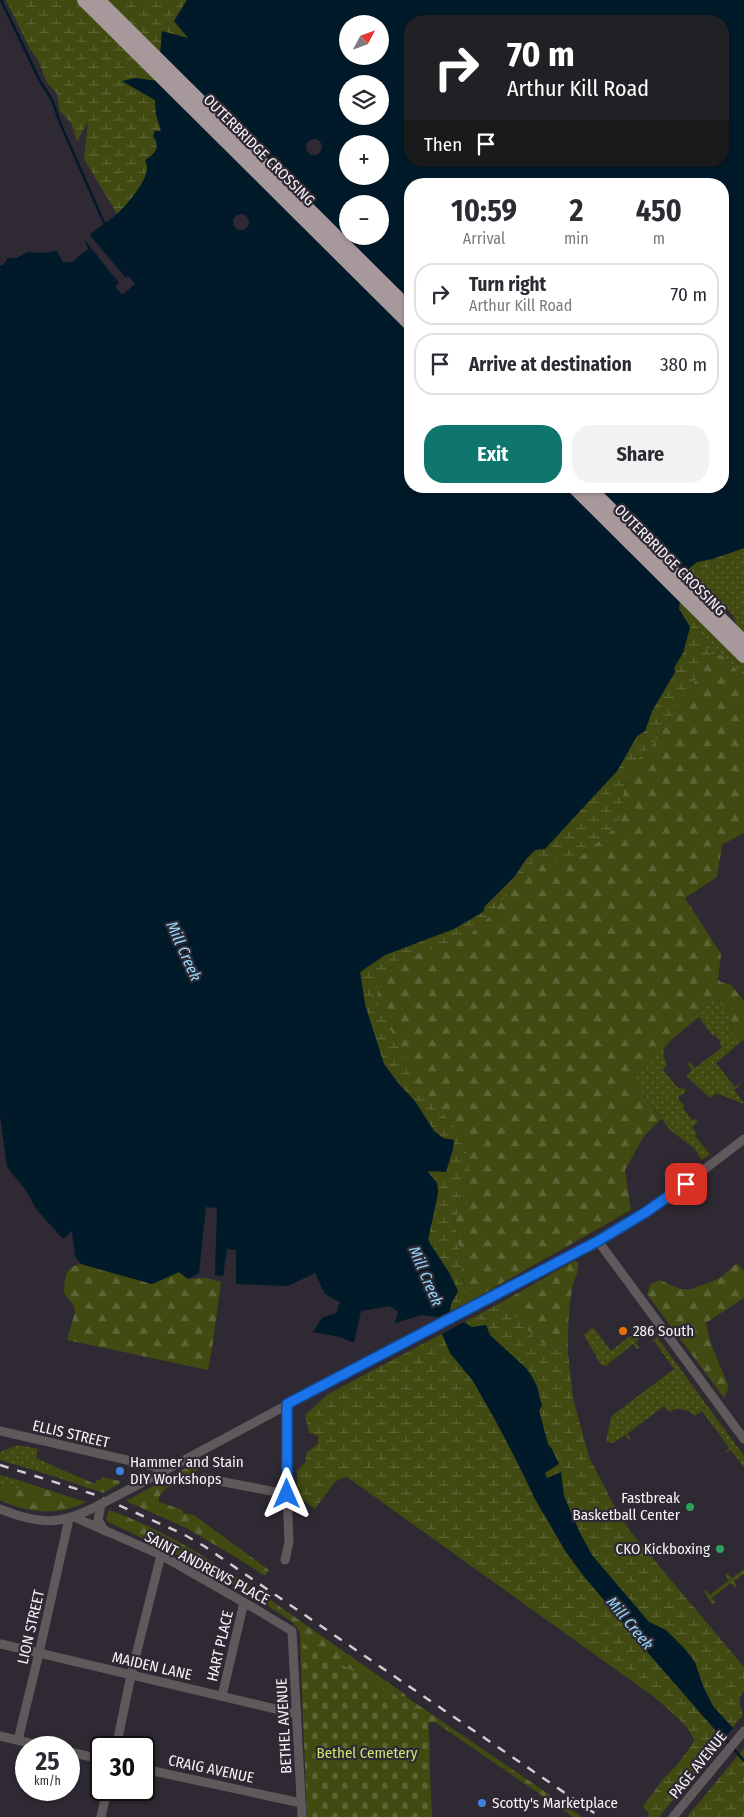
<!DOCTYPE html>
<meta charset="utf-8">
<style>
:root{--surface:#fff;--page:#f2f2f3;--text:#2b2b33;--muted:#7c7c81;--line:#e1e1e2;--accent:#0f766e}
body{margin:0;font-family:"Fira Sans Condensed",sans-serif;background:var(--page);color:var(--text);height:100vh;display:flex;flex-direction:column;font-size:19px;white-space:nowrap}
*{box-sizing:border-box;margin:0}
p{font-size:16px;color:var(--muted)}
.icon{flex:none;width:28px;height:28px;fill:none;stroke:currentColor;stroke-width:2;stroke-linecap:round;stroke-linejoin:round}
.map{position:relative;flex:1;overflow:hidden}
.sheet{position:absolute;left:404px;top:178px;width:325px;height:315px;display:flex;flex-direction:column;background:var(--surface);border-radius:20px;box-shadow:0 1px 4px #0004}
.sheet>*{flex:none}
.hud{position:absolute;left:404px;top:15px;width:325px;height:152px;border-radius:20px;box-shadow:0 1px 4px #0004;background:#202124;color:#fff;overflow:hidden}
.needle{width:32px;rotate:49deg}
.buttons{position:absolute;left:339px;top:15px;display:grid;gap:10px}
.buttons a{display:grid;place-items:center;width:50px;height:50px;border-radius:50%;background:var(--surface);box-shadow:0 1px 4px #0004;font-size:25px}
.speed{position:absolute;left:15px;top:1736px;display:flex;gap:10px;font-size:25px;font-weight:700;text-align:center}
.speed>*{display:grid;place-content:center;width:65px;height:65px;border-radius:50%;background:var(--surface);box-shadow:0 1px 4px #0004;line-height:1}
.speed small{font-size:12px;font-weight:400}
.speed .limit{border:2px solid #111;border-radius:8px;background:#fff;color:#111}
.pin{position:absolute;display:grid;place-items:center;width:42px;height:42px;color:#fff;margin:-21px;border-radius:10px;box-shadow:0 2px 8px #0006}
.me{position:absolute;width:55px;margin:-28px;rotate:0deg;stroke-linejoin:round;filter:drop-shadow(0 0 4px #0008)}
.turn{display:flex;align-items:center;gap:18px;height:105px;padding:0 20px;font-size:22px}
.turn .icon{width:65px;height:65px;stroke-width:2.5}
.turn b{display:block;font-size:35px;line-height:42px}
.then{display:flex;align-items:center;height:48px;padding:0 20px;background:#0003;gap:10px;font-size:19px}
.eta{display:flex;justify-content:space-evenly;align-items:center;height:85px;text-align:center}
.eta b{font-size:30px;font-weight:700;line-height:35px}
.action{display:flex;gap:10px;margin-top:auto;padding:10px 20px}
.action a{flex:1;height:58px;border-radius:20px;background:var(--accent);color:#fff;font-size:20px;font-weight:700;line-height:58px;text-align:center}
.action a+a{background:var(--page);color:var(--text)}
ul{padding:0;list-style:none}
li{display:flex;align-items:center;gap:15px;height:62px;margin:0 10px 8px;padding:0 10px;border:2px solid var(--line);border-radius:20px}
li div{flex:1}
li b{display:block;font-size:19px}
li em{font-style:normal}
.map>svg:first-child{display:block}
.grass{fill:url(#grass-dots);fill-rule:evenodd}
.forest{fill:url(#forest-firs)}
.wetland{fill:url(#wetland-marsh)}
.cemetery{fill:url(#cemetery-stones)}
.water{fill:#001a29;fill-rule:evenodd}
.pier{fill:#2e2932}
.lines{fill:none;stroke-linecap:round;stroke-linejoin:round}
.stream{stroke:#001a29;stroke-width:2.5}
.minor{stroke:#60595b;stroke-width:9}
.highway{stroke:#a7989c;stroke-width:14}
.rail{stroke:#d1cdd4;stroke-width:2.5;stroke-dasharray:9 9;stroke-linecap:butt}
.minor-bridge{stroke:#60595b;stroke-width:9}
.route-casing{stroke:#114b97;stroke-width:12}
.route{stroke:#1a73e8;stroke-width:9}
.food-dot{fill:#e8710a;stroke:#2e2932;stroke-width:2}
.shop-dot{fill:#3f7fe0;stroke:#2e2932;stroke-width:2}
.leisure-dot{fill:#2e9e5b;stroke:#2e2932;stroke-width:2}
.labels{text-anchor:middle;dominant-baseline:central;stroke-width:4.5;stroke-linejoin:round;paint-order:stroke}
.street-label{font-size:15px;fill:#f7f3fa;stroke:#2e2932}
.poi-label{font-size:15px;fill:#f7f3fa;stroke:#2e2932;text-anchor:start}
.park-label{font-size:15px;fill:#cde771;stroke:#2e2932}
.water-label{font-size:16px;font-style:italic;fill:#91d6fd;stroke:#2e2932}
</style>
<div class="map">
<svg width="744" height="1817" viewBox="0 0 744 1817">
<defs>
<pattern id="grass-dots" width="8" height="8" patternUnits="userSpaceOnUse" patternTransform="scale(1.25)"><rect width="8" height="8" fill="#404a11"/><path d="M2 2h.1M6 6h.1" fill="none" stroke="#5c6535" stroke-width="1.8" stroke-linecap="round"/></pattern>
<pattern id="forest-firs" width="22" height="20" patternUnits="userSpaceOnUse" patternTransform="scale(1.25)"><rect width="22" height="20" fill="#404a11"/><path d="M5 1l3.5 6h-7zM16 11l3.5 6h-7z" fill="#5c6535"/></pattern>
<pattern id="wetland-marsh" width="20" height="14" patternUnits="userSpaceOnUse" patternTransform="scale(1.25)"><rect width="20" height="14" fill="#404a11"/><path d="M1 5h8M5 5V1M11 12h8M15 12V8" fill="none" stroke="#5c6535"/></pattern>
<pattern id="cemetery-stones" width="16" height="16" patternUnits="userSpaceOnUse" patternTransform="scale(1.25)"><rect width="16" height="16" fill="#404a11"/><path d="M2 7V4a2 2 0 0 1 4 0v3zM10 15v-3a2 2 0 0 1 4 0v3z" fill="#5c6535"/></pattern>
</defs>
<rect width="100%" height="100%" fill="#2e2932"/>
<path class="grass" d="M744,554V677L721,655L712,656C695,635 694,606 690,581L698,570ZM707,590L733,615L738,630L696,600Z
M714,996L729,1012L732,1030L737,1045L716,1063L735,1087L740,1083L741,1084L734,1090L744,1103H741L716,1093L710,1098L686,1076L692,1070L688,1065L690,1062L695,1068L722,1047L719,1043L721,1042L715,1035L713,1036L699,1017L708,999Z
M672,1039C664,1047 660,1053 667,1064L663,1070L678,1088L685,1089L686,1091L678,1098L684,1106L683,1108L692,1120L696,1119L698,1122L692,1127L697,1133L695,1136L710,1154L702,1160L694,1148L670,1130L631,1078L659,1049Z
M593,1327L611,1351L634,1333L639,1339L636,1342L639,1348L637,1349L633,1344L606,1366L601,1365L584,1335Z
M657,1337L744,1456V1468L731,1450L724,1453L729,1448L702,1411L695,1416C687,1408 678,1407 669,1412L664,1406L627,1434L630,1438L629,1440L625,1435C619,1439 613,1446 606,1441L611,1417L613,1415L674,1369L654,1341L648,1344Z
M18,1445L38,1449L36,1458L54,1466L50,1475L0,1460V1452Z
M0,1475L21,1481L19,1490L0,1494L4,1502L0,1500Z
M744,1569V1574L734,1581L737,1587L735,1588L731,1583L712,1598L716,1603L712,1604L704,1591L706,1590L710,1595L729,1580L725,1575L727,1573L732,1578Z"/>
<path class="forest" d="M721,655L744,677V833L722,845L717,877L685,898L721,954L718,979L721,982L731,985L744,1001V1039L737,1045L732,1030L729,1012L714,996L708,999L699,1017L660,1049L631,1078L661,1119L644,1136L625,1170L631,1210L467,1303L455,1222L470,1171L463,1135L417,1087L377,1000L378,975L409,956L467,937L490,916L537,857L574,862L618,825L625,785L633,763L651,747L712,656Z
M574,1261L578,1262C580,1270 573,1281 572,1289C568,1311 568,1331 568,1353L552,1349L536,1339L502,1302Z
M737,1263L744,1271V1298L706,1323L711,1344L728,1385V1389L724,1398L647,1294L651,1284L660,1280L680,1289H692L720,1278Z
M81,1264L152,1284L179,1272L188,1279L207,1278L221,1282L212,1349L208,1370L67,1340L75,1312L74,1306L64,1293C65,1278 64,1267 81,1264Z
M204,1458C196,1484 171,1478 159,1497V1502L183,1510V1513L194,1515L269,1570L265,1576L234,1556L186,1528L126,1501Z
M54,1466L95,1484L96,1480H101V1477L120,1481L119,1484L103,1493L50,1475Z
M21,1481L86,1502C59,1516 31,1513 4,1502L0,1494L3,1485L19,1490Z
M109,1510C162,1529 209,1558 255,1590L251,1595L195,1563L110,1523L106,1520Z
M269,1599L406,1695L405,1696L582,1817H573L435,1722L428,1723L430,1751L305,1752L300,1632L292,1622L265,1604Z"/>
<path class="wetland" d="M6,0H187L174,21L189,39L162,32L158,81L123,82L155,100L156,114L161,131L156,140L157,150L142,184L133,197L117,214L84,159L88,121L77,142L71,123L60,111L57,94L46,81L38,60L30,49Z
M744,548V554L698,570L690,581C694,606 695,635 712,656L651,747L633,763L625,785L618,825L574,862L537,858L490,916L467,937L409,956L378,975L377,1000L417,1086L463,1135L470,1171L455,1222L467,1303L450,1311L451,1304L458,1291L428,1240L438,1193L437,1183L427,1170L443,1138L434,1131L384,1064L365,1005L360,972L385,955L416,943L485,906L515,876L526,859L617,771L637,736L645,731L652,711L675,672L673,668L683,653L690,627L679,609L682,574L697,562L712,559Z
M502,1302L536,1339L552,1349L568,1353L573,1398L589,1457L620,1517L634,1536L744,1667V1690L740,1698V1705L743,1715L731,1729L595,1565L547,1479L539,1452L457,1326Z
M445,1332L472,1372L535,1499L566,1552L583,1575L650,1655L723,1739L659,1817H647L649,1813L644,1808V1805L663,1779L676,1766L694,1742C693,1728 665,1707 654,1697L347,1477L340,1479L335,1482L315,1509L305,1501L298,1499L297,1470L305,1463L307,1452L318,1444V1436L309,1433L305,1415L328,1394Z
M744,1748V1817H687Z"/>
<path class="cemetery" d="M300,1642L406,1700L428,1723L432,1817H307Z"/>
<path class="water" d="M187,0H744V548L712,559L697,562L682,574L679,609L690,627L683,653L674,668L675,672L652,711L645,731L637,736L617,771L545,849L535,850L526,859L515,876L485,906L483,912L454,929L385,955L360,972L365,1005L384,1064L398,1083L415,1101L434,1131L443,1138L454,1140L453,1149L446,1172L427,1171L437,1183L438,1193L428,1240L450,1274L458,1291L451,1304L450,1311L438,1317L421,1315L395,1323L398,1312L390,1306L361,1311L354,1343L340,1337L313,1332L322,1318L336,1313L340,1302L325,1294L315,1273L288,1286L236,1284V1250L227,1249L223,1276L215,1275L217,1208L206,1207L199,1273L188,1279L179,1272L152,1284L81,1264L75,1256L72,1231L63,1239L37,1210L25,1189L7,1167L0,1116V266L3,265L8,258H17L27,252L43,253L57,251L63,262H73C76,257 83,254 88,249L85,241C97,226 105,225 118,213C127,205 148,180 147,167C147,165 146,162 145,160C155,154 161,147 153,136L155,131H161L156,114L155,100L122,81L136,78L158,81L162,31L188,38L174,21ZM410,21H722V161H410ZM348,24H380V56H348ZM348,84H380V116H348ZM348,144H380V176H348ZM410,184H722V486H410ZM348,204H380V236H348Z
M464,1322L472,1327L486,1325L490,1335L526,1368L531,1375L537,1386L542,1406L539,1410L548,1444L552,1449L559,1464L545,1473L547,1478L564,1471L561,1473L564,1496L579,1531L592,1555L649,1622L666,1630L684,1648L695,1662L703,1686L713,1706L733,1728L723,1739L650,1655L583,1575L566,1552L535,1499L519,1465L494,1418L473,1381L450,1353L442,1334Z"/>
<path class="pier" d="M306 147a8 8 0 1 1 16 0a8 8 0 1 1-16 0Z
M233 222a8 8 0 1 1 16 0a8 8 0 1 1-16 0Z
M88,233L126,278L128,276L135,284L122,295L115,286L119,283L84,239Z"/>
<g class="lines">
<path class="stream" d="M1,0L40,81L52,100L61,125L105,225
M722,1735L730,1744
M734,1749L744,1761"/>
<path class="minor" d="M598,1241L744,1439
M0,1431L166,1469
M203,1478L287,1494
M132,1488L483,1300L598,1241L646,1212L675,1192L744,1139
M101,1504L98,1520L105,1531
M0,1509C42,1526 62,1525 101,1504
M74,1517L161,1555L259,1611L292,1631L302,1817
M285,1560L289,1542L287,1494V1404
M1,1644L297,1714
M222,1696L244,1602
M0,1736L50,1748
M18,1740L39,1653L69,1519
M116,1748L131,1675L161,1555
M69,1752L101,1759
M144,1769L301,1803
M101,1817L107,1790
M673,1817L744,1731"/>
<path class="highway" d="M84,0L410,324
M98,0L410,310
M573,486L744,656
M587,486L744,642"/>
<path class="rail" d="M0,1465L96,1495L183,1534L204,1546L600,1817"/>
<path class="minor-bridge" d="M101,1504L132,1488"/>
</g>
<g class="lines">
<g class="route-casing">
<path id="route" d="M287,1494V1404L598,1241L646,1212L686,1184"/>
</g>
<use href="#route" class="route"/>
</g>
<circle class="food-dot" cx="623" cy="1331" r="5"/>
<g class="shop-dot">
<circle cx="120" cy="1471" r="5"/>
<circle cx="482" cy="1803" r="5"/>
</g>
<g class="leisure-dot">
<circle cx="690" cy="1507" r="5"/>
<circle cx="720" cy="1549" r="5"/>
</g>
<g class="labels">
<g class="street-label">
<text transform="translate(259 150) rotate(45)">OUTERBRIDGE CROSSING</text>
<text transform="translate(670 560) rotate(45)">OUTERBRIDGE CROSSING</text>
<text transform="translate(71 1434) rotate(13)">ELLIS STREET</text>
<text transform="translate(207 1568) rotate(28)">SAINT ANDREWS PLACE</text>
<text transform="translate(31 1627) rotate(-77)">LION STREET</text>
<text transform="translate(220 1646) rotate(-77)">HART PLACE</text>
<text transform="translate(152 1666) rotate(13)">MAIDEN LANE</text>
<text transform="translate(284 1726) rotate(-93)">BETHEL AVENUE</text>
<text transform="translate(698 1765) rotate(-51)">PAGE AVENUE</text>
<text transform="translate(211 1769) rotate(12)">CRAIG AVENUE</text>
</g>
<g class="poi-label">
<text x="633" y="1331">286 South</text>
<text x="130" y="1462">Hammer and Stain<tspan x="130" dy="17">DIY Workshops</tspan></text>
<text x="680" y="1498" text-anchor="end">Fastbreak<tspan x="680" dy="17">Basketball Center</tspan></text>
<text x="710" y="1549" text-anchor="end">CKO Kickboxing</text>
<text x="492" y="1803">Scotty's Marketplace</text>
</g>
<g class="park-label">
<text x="367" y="1753">Bethel Cemetery</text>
</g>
<g class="water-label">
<text transform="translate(184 951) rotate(66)">Mill Creek</text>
<text transform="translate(426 1276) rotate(67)">Mill Creek</text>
<text transform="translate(630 1623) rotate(50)">Mill Creek</text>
</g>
</g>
</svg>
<div class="buttons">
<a><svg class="needle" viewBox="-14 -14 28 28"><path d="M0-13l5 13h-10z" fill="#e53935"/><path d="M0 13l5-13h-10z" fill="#7c7c81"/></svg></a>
<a><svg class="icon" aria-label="layers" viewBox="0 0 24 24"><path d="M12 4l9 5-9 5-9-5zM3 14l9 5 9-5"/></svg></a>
<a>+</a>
<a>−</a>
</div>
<div class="speed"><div>25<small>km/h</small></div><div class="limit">30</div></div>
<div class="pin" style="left:686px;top:1184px;background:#d93025"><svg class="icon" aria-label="arrive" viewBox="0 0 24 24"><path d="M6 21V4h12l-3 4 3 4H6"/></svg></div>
<svg class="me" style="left:287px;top:1494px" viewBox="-20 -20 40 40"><path d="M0-17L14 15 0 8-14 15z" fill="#1a73e8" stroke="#fff" stroke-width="4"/></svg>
<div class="hud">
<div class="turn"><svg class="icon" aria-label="right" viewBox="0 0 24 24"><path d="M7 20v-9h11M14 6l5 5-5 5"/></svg><div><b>70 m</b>Arthur Kill Road</div></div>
<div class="then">Then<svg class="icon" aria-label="arrive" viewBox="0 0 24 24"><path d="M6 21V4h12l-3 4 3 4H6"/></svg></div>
</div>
<section class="sheet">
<div class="eta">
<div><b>10:59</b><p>Arrival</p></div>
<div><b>2</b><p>min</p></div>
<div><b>450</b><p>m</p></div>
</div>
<ul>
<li><svg class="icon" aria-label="right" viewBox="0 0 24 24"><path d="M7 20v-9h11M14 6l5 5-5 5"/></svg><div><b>Turn right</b><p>Arthur Kill Road</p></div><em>70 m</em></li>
<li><svg class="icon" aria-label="arrive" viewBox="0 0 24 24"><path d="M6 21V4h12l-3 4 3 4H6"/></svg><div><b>Arrive at destination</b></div><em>380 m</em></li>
</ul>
<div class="action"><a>Exit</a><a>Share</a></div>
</section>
</div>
